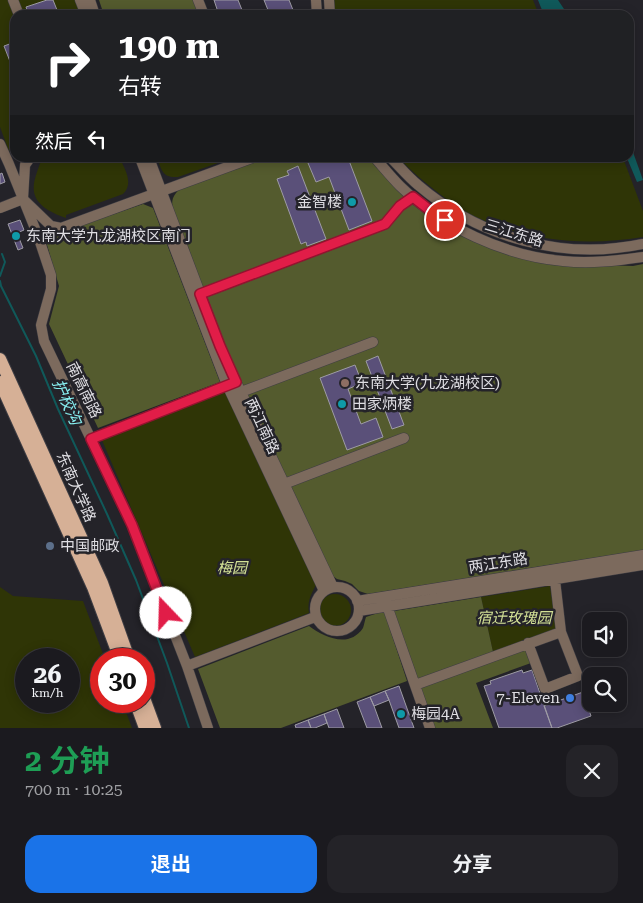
<!DOCTYPE html>
<html lang="zh">
<meta charset="utf-8">
<style>
:root{--surface:#1b1a1f;--page:#242328;--text:#f1f3f6;--muted:#a0a1a4;--line:#39383d;--accent:#1a73e8}
body{margin:0;font-family:"Roboto Serif","Noto Sans SC",serif;background:var(--page);color:var(--text);height:100vh;display:flex;flex-direction:column;font-size:19px;white-space:nowrap}
*{box-sizing:border-box;margin:0}
p{font-size:16px;color:var(--muted)}
.icon{flex:none;width:28px;height:28px;fill:none;stroke:currentColor;stroke-width:2;stroke-linecap:round;stroke-linejoin:round}
.map{position:relative;height:728px;overflow:hidden}
.side{display:flex;flex-direction:column;background:var(--surface);flex:1}
.side>*{flex:none}
.top-card{position:absolute;left:10px;top:10px;width:624px;height:152px;border-radius:15px;box-shadow:0 2px 12px #0003,0 0 0 1px var(--line);background:#202124;color:#fff;overflow:hidden}
.tools{position:absolute;left:582px;top:612px;display:grid;gap:10px}
.tools a{display:grid;place-items:center;width:45px;height:45px;border-radius:10px;background:var(--surface);box-shadow:0 2px 12px #0003,0 0 0 1px var(--line);font-size:25px}
.speed{position:absolute;left:15px;top:648px;display:flex;gap:10px;font-size:25px;font-weight:700;text-align:center}
.speed>*{display:grid;place-content:center;width:65px;height:65px;border-radius:50%;background:var(--surface);box-shadow:0 2px 12px #0003,0 0 0 1px var(--line);line-height:1}
.speed small{font-size:12px;font-weight:400}
.speed .limit{border:8px solid #d22;background:#fff;color:#111}
.pin{position:absolute;display:grid;place-items:center;width:42px;height:42px;color:#fff;margin:-21px;border:2px solid #fff;border-radius:50%;box-shadow:0 1px 5px #0007}
.me{position:absolute;width:55px;margin:-28px;rotate:339deg;stroke-linejoin:round;filter:drop-shadow(0 0 4px #0008)}
.turn{display:flex;align-items:center;gap:18px;height:105px;padding:0 25px;font-size:22px}
.turn .icon{width:65px;height:65px;stroke-width:2.5}
.turn b{display:block;font-size:35px;line-height:42px}
.then{display:flex;align-items:center;height:48px;padding:0 25px;background:#0003;gap:10px;font-size:19px}
.round{display:grid;place-items:center;flex:none;width:52px;height:52px;border-radius:15px;background:var(--page)}
.headline{display:flex;align-items:center;justify-content:space-between;height:85px;padding:0 25px}
h1{font-size:30px;font-weight:700;line-height:38px;color:#1e9e55}
.cta{display:flex;gap:10px;margin-top:auto;padding:10px 25px}
.cta a{flex:1;height:58px;border-radius:15px;background:var(--accent);color:#fff;font-size:20px;font-weight:700;line-height:58px;text-align:center}
.cta a+a{background:var(--page);color:var(--text)}
.map>svg:first-child{display:block}
.green{fill:#2f3506;fill-rule:evenodd}
.forest{fill:#545b2e}
.water{fill:#10595a}
.lines{fill:none;stroke-linecap:round;stroke-linejoin:round}
.stream{stroke:#10595a;stroke-width:2}
.building{fill:#5a5079;stroke:#9e9ca5}
.minor-casing{stroke:#3e3d43;stroke-width:11}
.major-casing{stroke:#3e3d43;stroke-width:14}
.minor{stroke:#7c6a5d;stroke-width:10}
.major{stroke:#d6b096;stroke-width:12}
.route-casing{stroke:#92132f;stroke-width:12}
.route{stroke:#e11d48;stroke-width:9}
.culture-dot{fill:#0f9aa8;stroke:#242329;stroke-width:2}
.education-dot{fill:#8d6e63;stroke:#242329;stroke-width:2}
.service-dot{fill:#5c6f8a;stroke:#242329;stroke-width:2}
.shop-dot{fill:#3f7fe0;stroke:#242329;stroke-width:2}
.labels{text-anchor:middle;dominant-baseline:central;stroke-width:5;stroke-linejoin:round;paint-order:stroke}
.poi-label{font-size:15px;fill:#dfdee3;stroke:#242329;text-anchor:start}
.street-label{font-size:15px;fill:#dfdee3;stroke:#242329}
.park-label{font-size:15px;font-style:italic;fill:#d3e196;stroke:#242329}
.water-label{font-size:16px;font-style:italic;fill:#87eeef;stroke:#242329}
</style>
<div class="map">
<svg width="643" height="728" viewBox="0 0 643 728">
<rect width="100%" height="100%" fill="#242329"/>
<path class="green" d="M0,0H77L82,15H15V152H13L9,151L0,127Z
M333,0H533L539,15H334Z
M42,158L45,159L50,158H120C125,170 134,183 123,194L66,215V218C59,216 54,213 48,210C25,195 35,179 42,158Z
M157,158H232L178,177C162,178 162,170 157,158Z
M399,158H623L643,211V237C582,247 519,241 464,211C454,205 445,198 436,191C423,181 410,170 399,158Z
M224,390L316,585C311,594 307,602 309,613L195,657L101,438Z
M550,586L557,629L493,652L481,597Z
M0,587L13,596L83,601L105,659H101V701H122L132,728H0ZM26,659H69V701H26Z
M319 610a16 16 0 1 1 32 0a16 16 0 1 1-32 0Z"/>
<path class="forest" d="M99,0H194L200,15H104Z
M260,158H371L414,203L506,251L602,265L633,266L643,264V550L368,594L359,591L352,584L345,581L337,579L330,574L233,370L173,212C172,205 171,199 176,193C184,183 245,163 260,158Z
M143,204L153,208L220,382L98,428L49,324L59,286L45,238Z
M481,597L493,652L418,679L394,611Z
M384,611L407,681L281,728H220L198,669L309,626C324,637 349,649 363,628C364,625 365,620 366,617Z
M525,647L531,663L476,683L493,728H434L418,686Z"/>
<path class="water" d="M538,0H558L564,9L571,15H544Z
M629,141L643,180L637,182L627,158H629Z"/>
<g class="lines">
<path class="stream" d="M0,276L5,262L2,254
M0,281L1,286L36,356L58,409L107,514L136,580L167,663L189,728"/>
</g>
<path class="building" d="M47,0H53L59,15H29L26,7Z
M214,0H238L244,15H219Z
M264,0H289L295,15H270Z
M15,42V62L11,64L4,46Z
M322,158H348L372,221L349,230L329,177L316,182L308,163Z
M298,166L326,239L307,246L306,242L301,244L277,179L289,175L287,171Z
M2,173L5,182L0,184V174Z
M20,220L24,230L17,233L23,248L18,250L8,224Z
M378,356L404,425L392,429L366,361Z
M355,365L362,383L348,389L361,424L376,418L383,437L347,450L320,378Z
M522,670L523,673L532,670L552,728H499L484,686L491,684L490,681Z
M399,686L414,728H399L389,700L385,691Z
M385,691L389,700L374,706L370,697Z
M583,692L591,716L557,728H552L544,706Z
M370,697L374,706L382,728H367L357,702Z
M337,709L344,728H329L324,714Z
M324,714L327,723L315,728H311L308,720Z
M308,720L311,728H296L295,725Z"/>
<g class="lines">
<g class="minor-casing">
<path id="minor" d="M13,0L19,15
M80,0L86,15
M90,0L95,15
M198,0L204,15
M316,0L317,15
M329,0L330,15
M0,144L9,164L38,236L51,275V289L41,325L44,341L132,525L187,666L208,728
M30,158L25,165L23,199L51,226L61,228L252,158
M140,158L227,385L324,591
M149,158L220,346L231,372L241,392L333,587
M375,158C383,167 391,177 400,186C442,227 505,256 563,261C590,264 616,261 643,257
M391,158C400,167 408,177 418,185C480,238 563,261 643,244
M0,208L23,199
M196,299L200,294L385,224L400,206L413,197
M241,392L373,342
M91,439L232,383
M284,484L404,438
M315 609a22 22 0 1 1 44 0a22 22 0 1 1-44 0Z
M385,600L430,728
M357,601L643,555
M359,611L643,565
M528,643L545,689L578,676L561,632
M187,666L315,617
M415,685L561,632L555,580"/>
</g>
<g class="major-casing">
<path id="major" d="M0,359L102,583L129,659
M0,382L93,587L120,659
M144,698L155,728
M135,701L145,728"/>
</g>
<use href="#minor" class="minor"/>
<use href="#major" class="major"/>
</g>
<g class="lines">
<g class="route-casing">
<path id="route" d="M166,613L132,525L91,439L236,382L220,346L200,294L385,224L400,206L413,197L436,215L445,220"/>
</g>
<use href="#route" class="route"/>
</g>
<g class="culture-dot">
<circle cx="352" cy="202" r="5"/>
<circle cx="16" cy="236" r="5"/>
<circle cx="342" cy="404" r="5"/>
<circle cx="401" cy="714" r="5"/>
</g>
<circle class="education-dot" cx="345" cy="383" r="5"/>
<circle class="service-dot" cx="50" cy="546" r="5"/>
<circle class="shop-dot" cx="570" cy="698" r="5"/>
<g class="labels">
<g class="poi-label">
<text x="342" y="202" text-anchor="end">金智楼</text>
<text x="26" y="236">东南大学九龙湖校区南门</text>
<text x="355" y="383">东南大学(九龙湖校区)</text>
<text x="352" y="404">田家炳楼</text>
<text x="60" y="546">中国邮政</text>
<text x="560" y="698" text-anchor="end">7-Eleven</text>
<text x="411" y="714">梅园4A</text>
</g>
<g class="street-label">
<text transform="translate(514 233) rotate(17)">三江东路</text>
<text transform="translate(84 390) rotate(64)">南高南路</text>
<text transform="translate(262 426) rotate(65)">两江南路</text>
<text transform="translate(76 487) rotate(66)">东南大学路</text>
<text transform="translate(498 563) rotate(-9)">两江东路</text>
</g>
<g class="park-label">
<text x="232" y="568">梅园</text>
<text x="514" y="618">宿迁玫瑰园</text>
</g>
<g class="water-label">
<text transform="translate(67 402) rotate(66)">护校沟</text>
</g>
</g>
</svg>
<div class="tools">
<a><svg class="icon" aria-label="sound" viewBox="0 0 24 24"><path d="M4 9h4l5-4v14l-5-4H4zM17 9q2 3 0 6"/></svg></a>
<a><svg class="icon" aria-label="search" viewBox="0 0 24 24"><circle cx="10" cy="10" r="6"/><path d="M15 15l6 6"/></svg></a>
</div>
<div class="speed"><div>26<small>km/h</small></div><div class="limit">30</div></div>
<div class="pin" style="left:445px;top:220px;background:#d93025"><svg class="icon" aria-label="arrive" viewBox="0 0 24 24"><path d="M6 21V4h12l-3 4 3 4H6"/></svg></div>
<svg class="me" style="left:166px;top:613px" viewBox="-20 -20 40 40"><circle r="19" fill="#fff"/><path d="M0-13L10 11 0 6-10 11z" fill="#e11d48"/></svg>
<div class="top-card">
<div class="turn"><svg class="icon" aria-label="right" viewBox="0 0 24 24"><path d="M7 20v-9h11M14 6l5 5-5 5"/></svg><div><b>190 m</b>右转</div></div>
<div class="then">然后<svg class="icon" aria-label="left" viewBox="0 0 24 24"><path d="M17 20v-9H6M10 6l-5 5 5 5"/></svg></div>
</div>
</div>
<section class="side">
<div class="headline"><div><h1>2 分钟</h1><p>700 m · 10:25</p></div><a class="round"><svg class="icon" aria-label="close" viewBox="0 0 24 24"><path d="M6 6l12 12M18 6L6 18"/></svg></a></div>
<div class="cta"><a>退出</a><a>分享</a></div>
</section>
